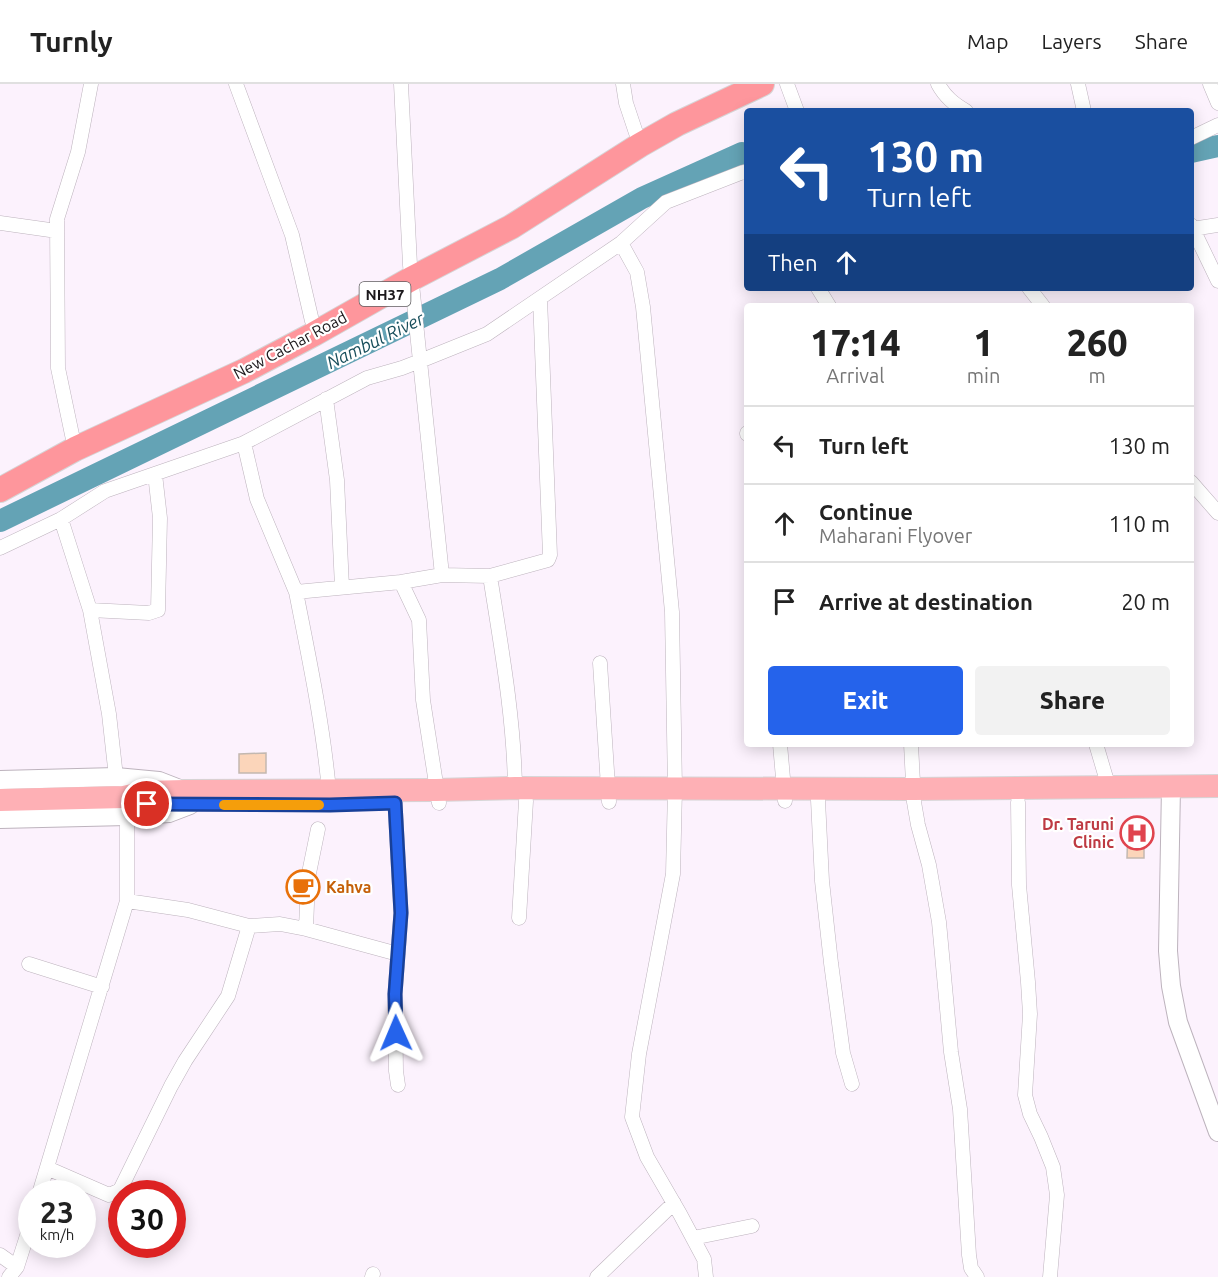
<!DOCTYPE html>
<style>
:root{--surface:#fff;--page:#f2f2f2;--text:#222;--muted:#767676;--line:#e0e0e0;--accent:#2563eb}
body{margin:0;font-family:Ubuntu,sans-serif;background:var(--page);color:var(--text);height:100vh;display:flex;flex-direction:column;font-size:22px;white-space:nowrap}
*{box-sizing:border-box;margin:0}
p{font-size:20px;color:var(--muted)}
.icon{flex:none;width:33px;height:33px;fill:none;stroke:currentColor;stroke-width:2;stroke-linecap:round;stroke-linejoin:round}
.map{position:relative;flex:1;overflow:hidden}
.details{position:absolute;left:744px;top:219px;width:450px;height:444px;display:flex;flex-direction:column;background:var(--surface);border-radius:6px;box-shadow:0 3px 15px #0003}
.details>*{flex:none}
.banner{position:absolute;left:744px;top:24px;width:450px;height:183px;border-radius:6px;box-shadow:0 3px 15px #0003;background:#1a4fa0;color:#fff;overflow:hidden}
.speed{position:absolute;left:18px;top:1096px;display:flex;gap:12px;font-size:30px;font-weight:700;text-align:center}
.speed>*{display:grid;place-content:center;width:78px;height:78px;border-radius:50%;background:var(--surface);box-shadow:0 3px 15px #0003;line-height:1}
.speed small{font-size:15px;font-weight:400}
.speed .limit{border:9px solid #d22;background:#fff;color:#111}
.pin{position:absolute;display:grid;place-items:center;width:51px;height:51px;color:#fff;margin:-26px;border:3px solid #fff;border-radius:50%;box-shadow:0 2px 6px #0007}
.me{position:absolute;width:66px;margin:-33px;rotate:359deg;stroke-linejoin:round;filter:drop-shadow(0 0 4px #0008)}
.turn{display:flex;align-items:center;gap:21px;height:126px;padding:0 24px;font-size:27px}
.turn .icon{width:78px;height:78px;stroke-width:2.5}
.turn b{display:block;font-size:42px;line-height:51px}
.then{display:flex;align-items:center;height:57px;padding:0 24px;background:#0003;gap:12px;font-size:22px}
.eta{display:flex;justify-content:space-evenly;align-items:center;height:102px;text-align:center}
.eta b{font-size:36px;font-weight:800;line-height:42px}
.action{display:flex;gap:12px;margin-top:auto;padding:12px 24px}
.action a{flex:1;height:69px;border-radius:6px;background:var(--accent);color:#fff;font-size:24px;font-weight:800;line-height:69px;text-align:center}
.action a+a{background:var(--page);color:var(--text)}
ul{padding:0;list-style:none}
li{display:flex;align-items:center;gap:18px;height:78px;padding:0 24px;border-top:2px solid var(--line)}
li div{flex:1}
li b{display:block;font-size:22px}
li em{font-style:normal}
header{display:flex;align-items:center;gap:36px;box-sizing:border-box;height:84px;padding:0 30px;background:var(--surface);border-bottom:2px solid var(--line)}
header strong{font-size:28px}
nav{display:flex;gap:33px;margin-inline-start:auto;font-size:21px}
.map>svg:first-child{display:block}
.lines{fill:none;stroke-linecap:round;stroke-linejoin:round}
.river{stroke:#64a3b5;stroke-width:22}
.building{fill:#fbd5ba;stroke:#c3b8b0;stroke-width:1.5}
.minor-casing{stroke:#bdb3bd;stroke-width:15}
.tertiary-casing{stroke:#bdb3bd;stroke-width:20}
.primary-casing{stroke:#d6d5d6;stroke-width:24}
.trunk-casing{stroke:#d6d5d6;stroke-width:26}
.minor{stroke:#fff;stroke-width:14}
.tertiary{stroke:#fff;stroke-width:18}
.primary{stroke:#feb0b5;stroke-width:22}
.trunk{stroke:#fe969c;stroke-width:24}
.route-casing{stroke:#184099;stroke-width:15}
.route{stroke:#2563eb;stroke-width:10}
.slow{stroke:#f59e0b;stroke-width:10}
.labels{text-anchor:middle;dominant-baseline:central;stroke-width:4.5;stroke-linejoin:round;paint-order:stroke}
.shield{fill:#fff;stroke:#5f5d5f;stroke-width:1.5}
.shield-label{font-size:15px;font-weight:bold;fill:#1b181b}
.street-label{font-size:16px;fill:#1b181b;stroke:#fff}
.health-label{font-size:16px;font-weight:bold;fill:#be3a42;stroke:#fff;text-anchor:end}
.food-label{font-size:16px;font-weight:bold;fill:#c56008;stroke:#fff;text-anchor:start}
.water-label{font-size:18px;font-style:italic;fill:#194f5c;stroke:#fff}
</style>
<header>
<strong>Turnly</strong>
<nav><a>Map</a><a>Layers</a><a>Share</a></nav>
</header>
<div class="map">
<svg width="1218" height="1193" viewBox="0 0 1218 1193">
<rect width="100%" height="100%" fill="#fcf2fd"/>
<g class="lines">
<path class="river" d="M1191,68L1218,62
M0,437L500,195L642,114L742,69L747,70"/>
</g>
<path class="building" d="M266,669V689H239V670Z
M1128,742H1144V774H1127Z"/>
<g class="lines">
<g class="minor-casing">
<path id="minor" d="M236,0L292,151L312,237
M623,0L626,19L636,49
M787,0L797,27
M938,0C945,13 954,20 966,27
M1078,0L1084,27
M1210,0L1218,19
M1191,54L1218,41
M0,139L57,147
M1191,141L1218,197
M1192,145L1218,141
M621,159L637,188L643,223L672,528L675,705L673,790L639,970L632,1033L647,1073L680,1130L704,1175L706,1193
M818,204L829,222
M1029,204L1043,222
M326,315L337,396L342,503
M747,349V350
M75,365L58,284L57,135L78,68L91,0
M1191,398L1218,429
M0,464L61,435
M490,492L548,476L550,471L540,214
M401,498L442,491
M296,508L257,415L244,359L367,294L402,284L420,277L410,181L401,0
M90,526L149,529L158,526L160,434L155,390
M600,579L609,718
M780,660L785,717
M911,660L914,718L918,741L929,781L939,838L951,968L960,1025L969,1171L971,1184L977,1193
M1096,660L1109,704
M116,693L109,630L90,526L61,435L105,407L244,359
M515,704C514,633 501,562 490,492L442,491L420,277L487,250L621,159L666,118L743,88L747,89
M329,707C323,640 309,574 296,508L401,498L419,536L423,616L439,719
M818,716L822,797L831,879L843,969L852,1000
M1018,718L1019,801L1028,898L1030,930L1025,1011L1030,1030L1041,1053L1053,1083L1057,1111L1050,1193
M395,719L401,829L395,910L396,987L398,1001
M127,817L188,826L249,842L280,840L306,845L398,870
M519,834L526,717
M306,845L308,794L318,745
M29,880L102,903
M47,1084L109,1111L120,1106L171,1002L185,977L228,912L249,842
M39,1110L127,817V732
M693,1154L752,1142
M0,1171L17,1183
M9,1193L17,1183L32,1136
M372,1193L373,1190
M597,1193L674,1119"/>
</g>
<g class="tertiary-casing">
<path id="tertiary" d="M0,696L116,693L159,697L177,704
M1171,703L1168,867L1171,902L1178,938L1218,1048
M0,735L127,732L169,729L190,721"/>
</g>
<g class="primary-casing">
<path id="primary" d="M0,716L124,713L145,708L185,707L436,706L515,704L913,705L1218,702"/>
</g>
<g class="trunk-casing">
<path id="trunk" d="M0,406L75,365L244,287L314,250L411,195L511,143L640,61L677,40L762,0"/>
</g>
<use href="#minor" class="minor"/>
<use href="#tertiary" class="tertiary"/>
<use href="#primary" class="primary"/>
<use href="#trunk" class="trunk"/>
</g>
<g class="lines">
<g class="route-casing">
<path id="route" d="M147,720L330,721L395,719L401,829L395,910L396,949"/>
</g>
<use href="#route" class="route"/>
<path class="slow" d="M224,721H319"/>
</g>
<defs>
<g id="hospital-ring" transform="scale(1.725)"><circle r="9.5" fill="#fff" stroke="#e0444e" stroke-width="1.5"/><path d="M-5-5h3v3.5h4V-5h3V5h-3V1.5h-4V5h-3Z" fill="#e0444e"/></g>
<g id="cafe-ring" transform="scale(1.725)"><circle r="9.5" fill="#fff" stroke="#e8710a" stroke-width="1.5"/><path d="M-5.5-4.5H6V0H3Q3 3.5 0 3.5H-2.5Q-5.5 3.5-5.5 0ZM3-3.2v2h1.7v-2ZM-6 4.5H4V6H-6Z" fill="#e8710a"/></g>
</defs>
<g fill-rule="evenodd">
<use href="#hospital-ring" x="1137" y="749"/>
<use href="#cafe-ring" x="303" y="803"/>
</g>
<g class="labels">
<rect class="shield" x="359.5" y="198" width="51" height="24" rx="4.5"/>
<g class="shield-label">
<text x="385" y="210">NH37</text>
</g>
<g class="street-label">
<text transform="translate(290 261) rotate(-28)">New Cachar Road</text>
</g>
<g class="health-label">
<text x="1114" y="740">Dr. Taruni<tspan x="1114" dy="18">Clinic</tspan></text>
</g>
<g class="food-label">
<text x="326" y="803">Kahva</text>
</g>
<g class="water-label">
<text transform="translate(375 256) rotate(-26)">Nambul River</text>
</g>
</g>
</svg>
<div class="speed"><div>23<small>km/h</small></div><div class="limit">30</div></div>
<div class="pin" style="left:147px;top:720px;background:#d93025"><svg class="icon" aria-label="arrive" viewBox="0 0 24 24"><path d="M6 21V4h12l-3 4 3 4H6"/></svg></div>
<svg class="me" style="left:396px;top:949px" viewBox="-20 -20 40 40"><path d="M0-17L14 15 0 8-14 15z" fill="#2563eb" stroke="#fff" stroke-width="4"/></svg>
<div class="banner">
<div class="turn"><svg class="icon" aria-label="left" viewBox="0 0 24 24"><path d="M17 20v-9H6M10 6l-5 5 5 5"/></svg><div><b>130 m</b>Turn left</div></div>
<div class="then">Then<svg class="icon" aria-label="ahead" viewBox="0 0 24 24"><path d="M12 20V5M6 11l6-6 6 6"/></svg></div>
</div>
<section class="details">
<div class="eta">
<div><b>17:14</b><p>Arrival</p></div>
<div><b>1</b><p>min</p></div>
<div><b>260</b><p>m</p></div>
</div>
<ul>
<li><svg class="icon" aria-label="left" viewBox="0 0 24 24"><path d="M17 20v-9H6M10 6l-5 5 5 5"/></svg><div><b>Turn left</b></div><em>130 m</em></li>
<li><svg class="icon" aria-label="ahead" viewBox="0 0 24 24"><path d="M12 20V5M6 11l6-6 6 6"/></svg><div><b>Continue</b><p>Maharani Flyover</p></div><em>110 m</em></li>
<li><svg class="icon" aria-label="arrive" viewBox="0 0 24 24"><path d="M6 21V4h12l-3 4 3 4H6"/></svg><div><b>Arrive at destination</b></div><em>20 m</em></li>
</ul>
<div class="action"><a>Exit</a><a>Share</a></div>
</section>
</div>
